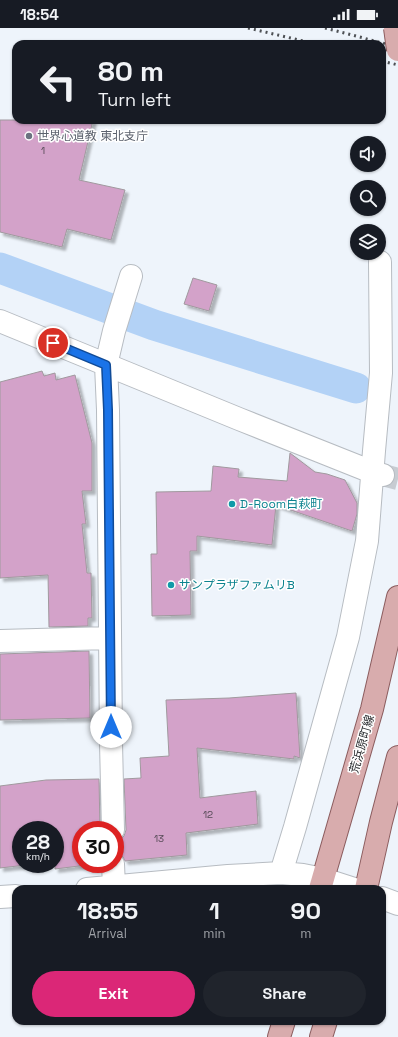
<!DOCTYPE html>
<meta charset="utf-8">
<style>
:root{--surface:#171b24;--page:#20242c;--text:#f1f3f6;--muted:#9ea1a6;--accent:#db2777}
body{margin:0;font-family:"Space Grotesk","Noto Sans JP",sans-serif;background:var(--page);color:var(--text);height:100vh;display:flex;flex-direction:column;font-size:15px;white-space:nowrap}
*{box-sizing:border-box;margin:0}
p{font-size:13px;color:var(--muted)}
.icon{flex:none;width:22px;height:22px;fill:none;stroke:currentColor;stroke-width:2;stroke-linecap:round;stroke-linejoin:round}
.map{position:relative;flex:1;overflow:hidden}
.side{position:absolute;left:12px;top:857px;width:374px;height:140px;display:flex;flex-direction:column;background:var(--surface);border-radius:12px;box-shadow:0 1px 3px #0004}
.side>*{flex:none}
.top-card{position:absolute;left:12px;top:12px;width:374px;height:84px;border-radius:12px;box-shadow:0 1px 3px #0004;background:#171b24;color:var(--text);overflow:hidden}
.buttons{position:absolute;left:350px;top:108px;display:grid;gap:8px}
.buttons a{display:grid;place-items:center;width:36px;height:36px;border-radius:50%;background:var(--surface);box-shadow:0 1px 3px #0004;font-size:20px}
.speed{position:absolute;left:12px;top:793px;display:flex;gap:8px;font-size:20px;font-weight:700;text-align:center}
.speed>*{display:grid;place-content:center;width:52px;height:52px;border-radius:50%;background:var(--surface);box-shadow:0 1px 3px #0004;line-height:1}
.speed small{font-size:10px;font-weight:400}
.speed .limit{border:6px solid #d22;background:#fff;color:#111}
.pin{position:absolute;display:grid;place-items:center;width:34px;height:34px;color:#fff;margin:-17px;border:2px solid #fff;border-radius:50%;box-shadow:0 1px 4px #0007}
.me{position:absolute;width:44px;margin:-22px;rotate:0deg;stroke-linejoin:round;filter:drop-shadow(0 0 3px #0008)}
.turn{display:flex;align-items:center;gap:14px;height:84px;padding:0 20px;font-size:18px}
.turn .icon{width:52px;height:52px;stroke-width:2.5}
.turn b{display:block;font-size:28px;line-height:34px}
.eta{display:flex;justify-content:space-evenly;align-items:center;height:68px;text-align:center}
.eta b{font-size:24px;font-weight:700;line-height:28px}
.cta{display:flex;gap:8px;margin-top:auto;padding:8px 20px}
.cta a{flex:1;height:46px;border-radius:24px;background:var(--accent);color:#fff;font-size:16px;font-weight:700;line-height:46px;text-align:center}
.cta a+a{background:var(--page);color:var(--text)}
.status{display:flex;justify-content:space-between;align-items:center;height:28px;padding:0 20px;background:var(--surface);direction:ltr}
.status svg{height:11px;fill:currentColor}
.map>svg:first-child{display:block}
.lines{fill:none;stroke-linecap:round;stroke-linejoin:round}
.canal{stroke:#b3d2f6;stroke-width:31}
.building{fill:#d3a2c9;stroke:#a0999e;filter:url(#shadow)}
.minor-tunnel{stroke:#c7ccd2;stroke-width:22;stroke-dasharray:22 11;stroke-linecap:butt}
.minor-casing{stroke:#b7bcc2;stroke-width:24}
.major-casing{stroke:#8b5c5e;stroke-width:24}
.minor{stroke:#fff;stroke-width:22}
.major{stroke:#d8acad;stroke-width:22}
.rail{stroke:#4e5155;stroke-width:3;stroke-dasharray:2 4;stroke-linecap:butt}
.major-bridge-casing{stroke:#8b5c5e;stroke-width:24;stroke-linecap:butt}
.major-bridge{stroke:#d8acad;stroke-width:22}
.route-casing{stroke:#114b97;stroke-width:10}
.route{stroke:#1a73e8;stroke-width:7}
.worship-dot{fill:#6b7280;stroke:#fff;stroke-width:1.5}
.culture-dot{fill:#0f9aa8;stroke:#fff;stroke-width:1.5}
.labels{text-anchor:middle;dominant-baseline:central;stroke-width:3;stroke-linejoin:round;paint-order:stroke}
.number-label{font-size:10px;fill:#554a56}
.worship-label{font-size:12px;fill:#5b616d;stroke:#fff;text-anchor:start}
.culture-label{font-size:12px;fill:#0d838f;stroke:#fff;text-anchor:start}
.street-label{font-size:12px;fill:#2b2d30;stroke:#fff}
</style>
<div class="status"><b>18:54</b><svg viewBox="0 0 49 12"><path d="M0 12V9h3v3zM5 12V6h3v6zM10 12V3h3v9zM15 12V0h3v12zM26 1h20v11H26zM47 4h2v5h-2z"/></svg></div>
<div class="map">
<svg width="398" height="1009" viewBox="0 0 398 1009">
<defs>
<filter id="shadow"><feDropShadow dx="3.5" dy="3.5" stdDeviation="1" flood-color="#0004"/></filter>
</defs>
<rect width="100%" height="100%" fill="#eef4fb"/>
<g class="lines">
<path class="canal" d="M0,240L154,297L356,360"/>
</g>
<path class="building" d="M0,92H93L79,152L125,162L111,212L67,201L62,219L0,204Z
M193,250L217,257L209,283L184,276Z
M42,343L44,348L55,345L56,352L75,347L92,415V463H82L86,496H82L87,545H91L92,590H88V598L49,599L48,547L0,550V354Z
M290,425L315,444L327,446L345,452L357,475V486L352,503L276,477L272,517L197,508V523H190L191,587L152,588L151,526H157L156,464L211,463L213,438L239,441L238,449L287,453Z
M89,623L90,690L0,692V626Z
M296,665L300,730L294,728V731L197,720L200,770L256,763L258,796L186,805L187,827L125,833L123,829L119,825L115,824V814L120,812L124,808L126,802L124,751L141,750L140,730L169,728L166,672L229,670Z
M99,751L100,802H81V836H95L55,841V802H21V836H35L0,840V758L46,752Z"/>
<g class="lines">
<path class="minor-tunnel" d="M383,447L398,451"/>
<g class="minor-casing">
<path id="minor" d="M0,293L239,391L372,444L383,447
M0,613L110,610
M113,802L111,714L108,382L106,337L114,303L131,248
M113,836L114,859
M281,845L295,799L348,609L367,513L374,423L381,345L380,234
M87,861L228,848L281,845L303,847L323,851L354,861
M0,869L16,868
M382,870L398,876"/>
</g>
<g class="major-casing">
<path id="major" d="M320,861L372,681L398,569
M366,861L381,794L398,729
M279,1009L284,993
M321,1009L326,993"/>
</g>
<use href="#minor" class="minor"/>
<use href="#major" class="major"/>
<path class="rail" d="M248,0L316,16
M325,0L398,19
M382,33L398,37"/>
<g class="major-bridge-casing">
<path id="major-bridge" d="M395,0L398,22"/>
</g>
<use href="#major-bridge" class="major-bridge"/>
</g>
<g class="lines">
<g class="route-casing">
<path id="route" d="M53,315L106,337L108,382L111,699"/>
</g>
<use href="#route" class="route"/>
</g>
<circle class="worship-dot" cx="29" cy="108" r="4"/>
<g class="culture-dot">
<circle cx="232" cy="476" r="4"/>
<circle cx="171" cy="557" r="4"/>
</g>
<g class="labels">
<g class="number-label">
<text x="43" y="122">1</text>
<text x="208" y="786">12</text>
<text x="159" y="810">13</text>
</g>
<g class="worship-label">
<text x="37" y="108">世界心道教 東北支庁</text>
</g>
<g class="culture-label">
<text x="240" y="476">D-Room白萩町</text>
<text x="179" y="557">サンプラザファムリB</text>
</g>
<g class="street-label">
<text transform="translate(362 716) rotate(-74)">荒浜原町線</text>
</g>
</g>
</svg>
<div class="buttons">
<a><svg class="icon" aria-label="sound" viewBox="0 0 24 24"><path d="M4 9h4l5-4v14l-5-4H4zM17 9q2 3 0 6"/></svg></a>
<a><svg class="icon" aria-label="search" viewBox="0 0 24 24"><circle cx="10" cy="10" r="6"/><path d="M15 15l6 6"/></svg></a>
<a><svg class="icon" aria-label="layers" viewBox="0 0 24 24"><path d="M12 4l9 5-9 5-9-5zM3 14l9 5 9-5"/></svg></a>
</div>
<div class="speed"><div>28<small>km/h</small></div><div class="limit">30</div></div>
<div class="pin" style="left:53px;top:315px;background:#d93025"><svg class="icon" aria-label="arrive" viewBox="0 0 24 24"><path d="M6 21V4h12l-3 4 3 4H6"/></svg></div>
<svg class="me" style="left:111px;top:699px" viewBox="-20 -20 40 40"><circle r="19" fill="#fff"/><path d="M0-13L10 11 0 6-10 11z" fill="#1a73e8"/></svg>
<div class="top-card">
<div class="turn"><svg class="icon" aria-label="left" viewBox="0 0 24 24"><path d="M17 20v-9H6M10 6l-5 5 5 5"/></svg><div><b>80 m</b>Turn left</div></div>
</div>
<section class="side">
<div class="eta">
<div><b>18:55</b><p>Arrival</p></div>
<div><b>1</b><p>min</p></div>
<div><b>90</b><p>m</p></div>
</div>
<div class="cta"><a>Exit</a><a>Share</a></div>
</section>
</div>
